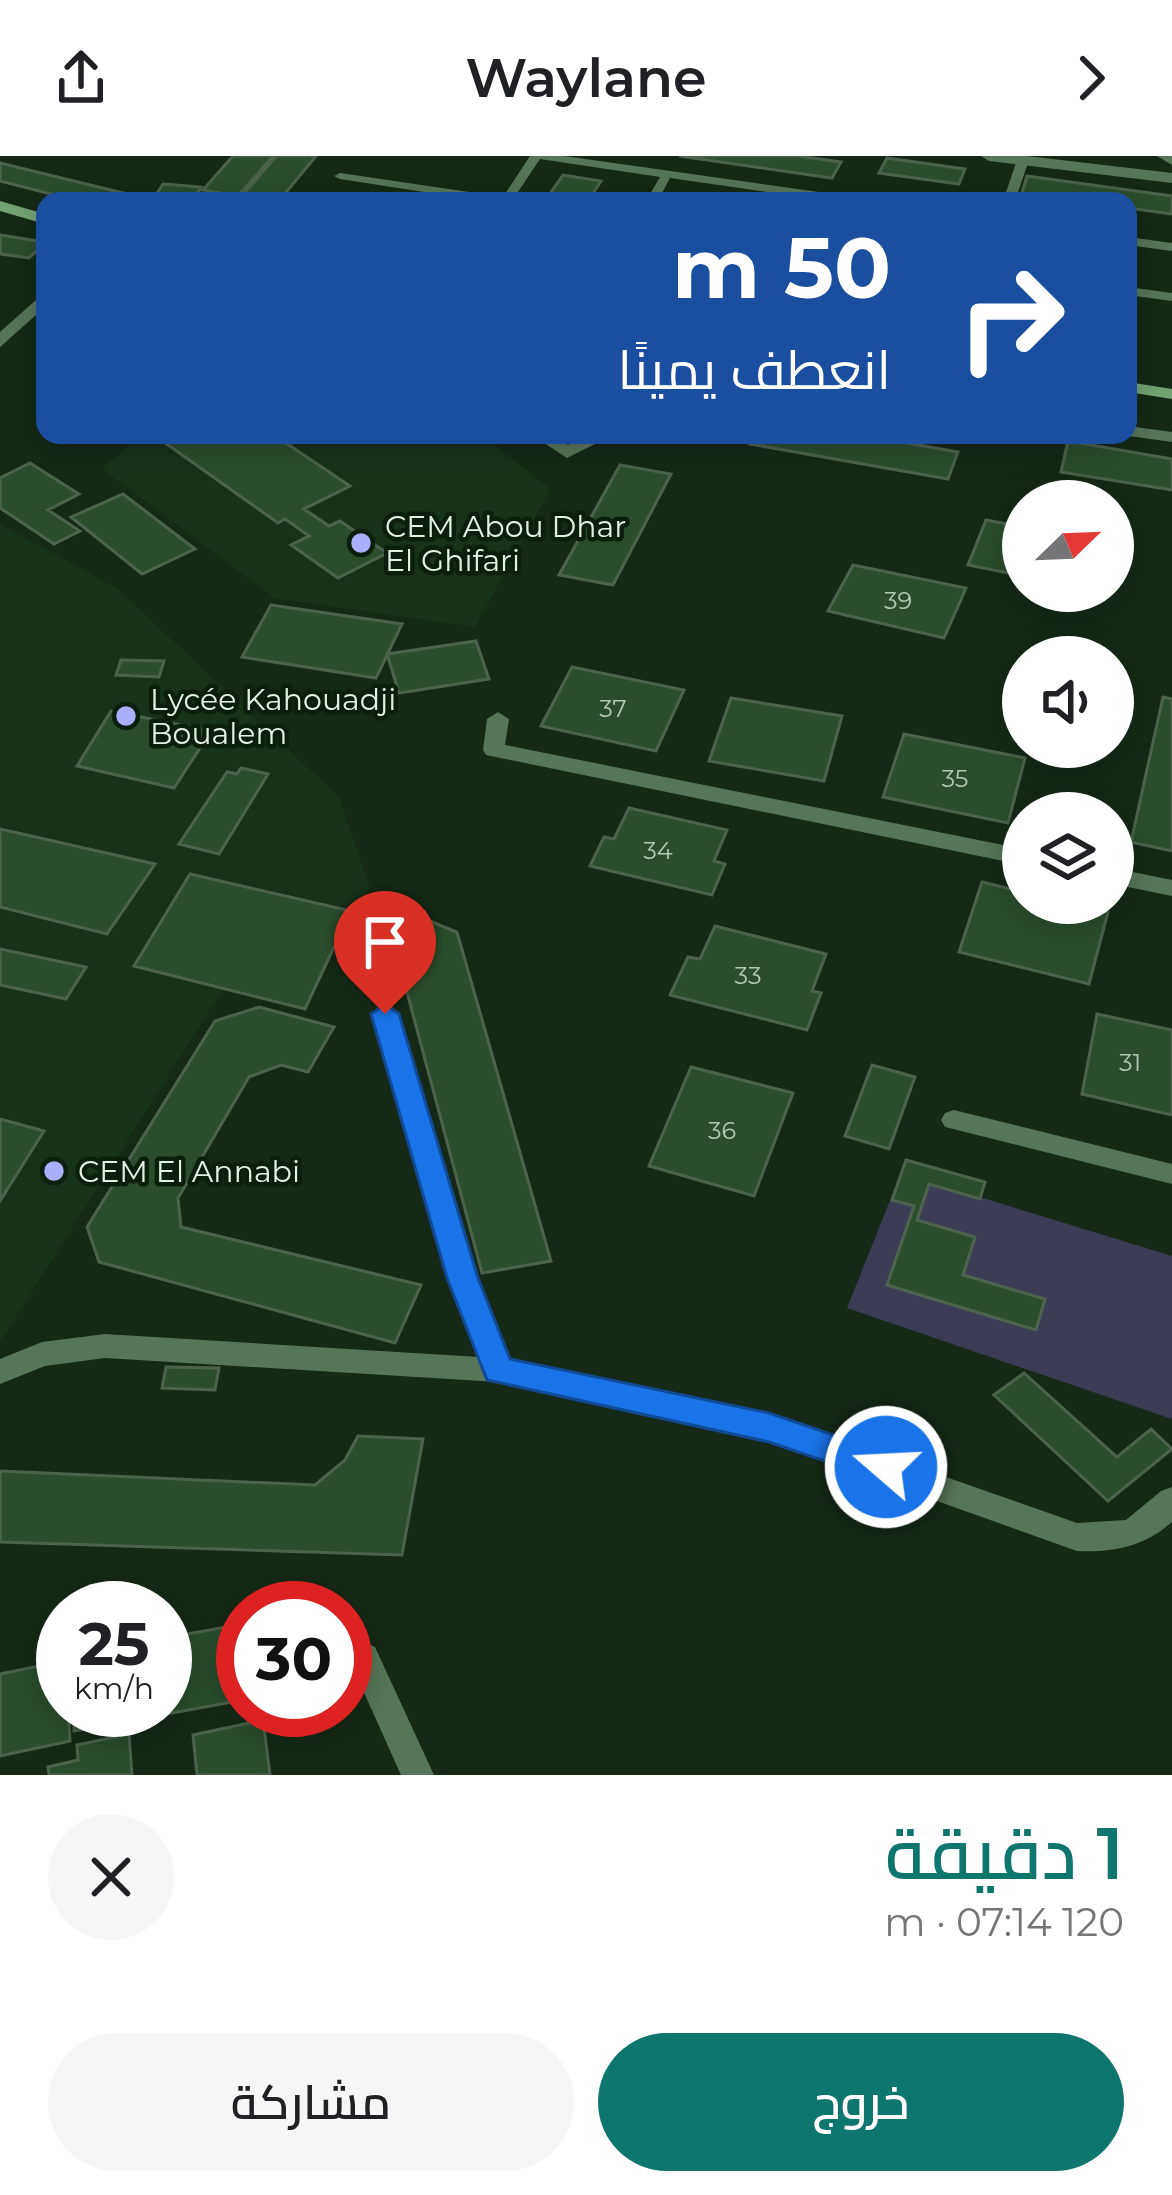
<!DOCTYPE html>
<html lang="ar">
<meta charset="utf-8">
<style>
:root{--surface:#fff;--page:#f6f6f6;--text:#202124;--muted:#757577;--accent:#0f766e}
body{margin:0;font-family:Montserrat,Cairo,sans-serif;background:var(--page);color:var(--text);direction:rtl;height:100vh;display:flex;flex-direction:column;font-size:45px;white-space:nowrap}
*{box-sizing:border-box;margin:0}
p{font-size:39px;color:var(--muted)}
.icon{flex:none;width:66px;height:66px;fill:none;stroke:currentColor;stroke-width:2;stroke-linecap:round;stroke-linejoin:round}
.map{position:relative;height:1619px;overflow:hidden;direction:ltr}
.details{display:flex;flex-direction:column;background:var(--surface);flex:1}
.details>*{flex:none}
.top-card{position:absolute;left:36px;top:36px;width:1101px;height:252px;border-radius:24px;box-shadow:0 6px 30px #0003;direction:rtl;background:#1a4fa0;color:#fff;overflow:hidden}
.needle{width:78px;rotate:67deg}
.buttons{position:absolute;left:1002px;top:324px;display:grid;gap:24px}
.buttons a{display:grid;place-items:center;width:132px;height:132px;border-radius:50%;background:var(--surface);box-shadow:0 6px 30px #0003;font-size:60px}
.speed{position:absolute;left:36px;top:1425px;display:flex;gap:24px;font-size:60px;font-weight:700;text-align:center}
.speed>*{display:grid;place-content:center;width:156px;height:156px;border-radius:50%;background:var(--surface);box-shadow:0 6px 30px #0003;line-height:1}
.speed small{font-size:30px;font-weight:400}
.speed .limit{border:18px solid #d22;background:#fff;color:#111}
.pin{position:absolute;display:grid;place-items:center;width:102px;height:102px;color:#fff;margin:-123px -51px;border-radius:50% 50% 50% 0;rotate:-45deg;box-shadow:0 0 12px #0007}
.pin .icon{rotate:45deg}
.me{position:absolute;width:132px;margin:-66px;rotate:289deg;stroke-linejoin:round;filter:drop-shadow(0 0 9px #0008)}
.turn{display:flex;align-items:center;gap:42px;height:252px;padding:0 48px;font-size:54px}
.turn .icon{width:156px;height:156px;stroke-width:2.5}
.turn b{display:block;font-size:84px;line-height:102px}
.round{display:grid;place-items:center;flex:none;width:126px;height:126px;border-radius:63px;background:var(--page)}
.head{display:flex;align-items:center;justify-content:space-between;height:204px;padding:0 48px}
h1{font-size:72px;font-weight:600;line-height:90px;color:var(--accent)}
.cta{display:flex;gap:24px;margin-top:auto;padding:24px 48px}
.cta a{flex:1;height:138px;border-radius:72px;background:var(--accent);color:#fff;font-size:48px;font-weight:600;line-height:138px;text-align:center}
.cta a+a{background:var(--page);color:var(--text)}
header{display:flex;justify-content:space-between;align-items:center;height:156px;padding:0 48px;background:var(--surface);font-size:54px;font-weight:600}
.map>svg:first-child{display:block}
.built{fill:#18321a}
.green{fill:#3c3d55}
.building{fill:#2b4d2d;stroke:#4c624c;stroke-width:3}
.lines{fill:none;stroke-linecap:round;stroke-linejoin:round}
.service{fill:#577558;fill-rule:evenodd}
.minor{fill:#577558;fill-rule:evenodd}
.tertiary{fill:#577558;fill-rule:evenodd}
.secondary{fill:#73a374;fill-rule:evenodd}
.route{fill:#1a73e8;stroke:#114b97;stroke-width:3}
.poi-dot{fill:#abaffb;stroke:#0c1f0d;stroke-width:4.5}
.labels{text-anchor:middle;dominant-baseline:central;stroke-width:9;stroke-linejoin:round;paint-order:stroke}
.number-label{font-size:24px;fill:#b5c7b6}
.poi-label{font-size:30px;fill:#e3f0e3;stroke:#0c1f0d;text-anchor:start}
</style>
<header><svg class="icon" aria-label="forward" viewBox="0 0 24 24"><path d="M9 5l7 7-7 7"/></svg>Waylane<svg class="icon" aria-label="share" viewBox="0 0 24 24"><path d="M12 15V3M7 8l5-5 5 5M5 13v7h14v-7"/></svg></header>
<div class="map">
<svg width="1172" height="1619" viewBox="0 0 1172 1619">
<rect width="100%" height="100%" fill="#152916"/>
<path class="built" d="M140,279H481L551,333L475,471L275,442L102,313Z
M0,368L118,433L339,641L370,732L351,755L305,853L223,833L0,1186Z"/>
<path class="green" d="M901,1017L1172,1100V1263L847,1152Z"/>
<path class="building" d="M233,0H273L238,40L203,34Z
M276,0H316L279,45H238Z
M679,0H798L841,6L832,22Z
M887,2L965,13L959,28L879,17Z
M0,7L123,37L112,45H78L0,25Z
M563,19L601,25L588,45H545Z
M1027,20L1172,40V58L1128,52V45H1078L1022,37Z
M163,28L201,31L194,42L156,39Z
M0,79L45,86V87L29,102L0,98Z
M154,279H274L350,330L304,353L329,370L340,365L387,397L338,422L291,389L309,380L285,363L278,367Z
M754,279H861L958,296L948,323L750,288Z
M1068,285L1172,303V334L1061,316Z
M30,307L79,338L48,354L80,375L54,388L0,352V322Z
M620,309L671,318L613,429L559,419Z
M123,338L195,393L142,418L71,361Z
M986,364L1023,371V420L968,409Z
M853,409L966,432L944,482L828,455Z
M271,449L402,468L376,522L242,501Z
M476,485L489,523L399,537L387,498Z
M121,504L164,505L159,521L116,519Z
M572,511L684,534L656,595L541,570Z
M1163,541L1172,543V695L1131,686Z
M731,542L842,560L824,625L709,605Z
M111,555L211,575L174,632L77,610Z
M904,578L1025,602L1008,667L883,641Z
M241,612L268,618L219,698L179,688L227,616L237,618Z
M629,652L727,674L714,705L725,708L712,739L590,710L604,681L614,683Z
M0,673L155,708L107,778L0,751Z
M190,718L351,755L305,853L134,810Z
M982,726L1023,736V747H1070L1108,756L1089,828L959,796Z
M420,761L457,776L551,1105L482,1117L400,810L355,816L346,772Z
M715,770L826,798L812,835L821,837L807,874L670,839L688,801L700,803Z
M0,793L86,811L66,843L0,829Z
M259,851L334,871L308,916L281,909L249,921L178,1042L181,1071L421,1129L395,1187L99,1106L87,1071L215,865Z
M1097,858L1172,874V959L1082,938Z
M872,909L915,921L889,993L845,980Z
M691,911L793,937L754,1040L649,1010Z
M0,963L44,975L0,1045Z
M906,1004L985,1026L980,1043L929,1028L917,1064L975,1081L963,1119L1045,1143L1036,1174L887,1129L914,1050L892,1044Z
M166,1211L219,1212L215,1234L162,1232Z
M1024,1217L1117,1301L1151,1273L1172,1293L1108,1345L994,1239Z
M358,1280L423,1283L402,1399L0,1386V1315L315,1329L345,1304Z
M243,1468V1544L74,1575V1554H165V1482Z
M63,1505V1554H68L70,1585L0,1600V1518Z
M263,1564L270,1619H197L193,1579Z
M129,1578L132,1619H49L48,1611L78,1604L77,1589Z"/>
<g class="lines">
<path class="service" d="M530,0H564L840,39L846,43L829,45L670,22L658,45H646L660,21L540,3L512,45H482L340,23L334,20L340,17L503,41Z
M1023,1L1029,4L1015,45H1003L1017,4Z
M1128,81L1172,87V95L1128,89Z
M1128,131L1172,137V145L1128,139Z"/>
<path class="minor" d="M981,0H1027L1172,17V27L989,5Z
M1157,0H1172V9Z
M1128,270L1172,276V286L1122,279H1128Z
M532,279H553L568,289L589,279H613L567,302Z
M498,556L509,563L505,589L1023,693V709L486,599L483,594L487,563Z
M1113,712L1172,724V740L1113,728Z
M385,849L394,852L397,858L477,1122L508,1204L769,1259L1077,1367L1126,1364L1161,1335L1172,1331V1366C1145,1390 1113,1397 1077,1395L769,1285L498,1226L105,1202L45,1210L0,1228V1203L42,1186L105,1178L479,1201L449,1122L373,858L376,852Z
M954,954L1172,1008V1028L945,971L941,964L945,957Z
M364,1486L375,1491L434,1619H401L348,1501L353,1491Z"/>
<path class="tertiary" d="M45,136V151L0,191V176Z"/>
<path class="secondary" d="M0,45L45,58V68L0,55Z
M1128,226L1172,233V243L1128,236Z"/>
</g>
<path class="route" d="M385,848L399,858L478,1122L510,1203L769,1257L898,1301L903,1311L898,1321L886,1326L769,1286L487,1224L447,1122L371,858Z"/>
<g class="poi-dot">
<circle cx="361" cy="387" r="12"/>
<circle cx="126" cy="560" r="12"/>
<circle cx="54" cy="1015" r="12"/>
</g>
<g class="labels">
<g class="number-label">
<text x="898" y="444">39</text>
<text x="613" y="552">37</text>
<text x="955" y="622">35</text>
<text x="658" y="694">34</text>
<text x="748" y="819">33</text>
<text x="1130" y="906">31</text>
<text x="722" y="974">36</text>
</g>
<g class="poi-label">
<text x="385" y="370">CEM Abou Dhar<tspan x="385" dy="34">El Ghifari</tspan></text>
<text x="150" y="543">Lycée Kahouadji<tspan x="150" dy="34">Boualem</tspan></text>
<text x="78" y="1015">CEM El Annabi</text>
</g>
</g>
</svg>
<div class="buttons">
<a><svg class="needle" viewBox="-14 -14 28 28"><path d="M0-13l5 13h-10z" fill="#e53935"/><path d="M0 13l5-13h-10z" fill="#757577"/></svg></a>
<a><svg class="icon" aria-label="sound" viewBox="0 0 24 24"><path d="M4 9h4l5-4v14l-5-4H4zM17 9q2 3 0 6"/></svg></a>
<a><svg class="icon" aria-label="layers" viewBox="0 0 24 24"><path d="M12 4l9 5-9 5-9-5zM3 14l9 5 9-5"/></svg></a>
</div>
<div class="speed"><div>25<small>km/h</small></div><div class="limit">30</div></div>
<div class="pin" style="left:385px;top:858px;background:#d93025"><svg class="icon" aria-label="arrive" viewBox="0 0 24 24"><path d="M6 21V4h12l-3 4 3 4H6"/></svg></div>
<svg class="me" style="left:886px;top:1311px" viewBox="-20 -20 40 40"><circle r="17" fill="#1a73e8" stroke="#fff" stroke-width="3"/><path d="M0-11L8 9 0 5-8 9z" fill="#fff"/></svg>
<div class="top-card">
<div class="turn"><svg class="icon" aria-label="right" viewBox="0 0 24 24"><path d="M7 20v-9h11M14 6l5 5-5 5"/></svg><div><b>50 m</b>انعطف يمينًا</div></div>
</div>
</div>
<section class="details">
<div class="head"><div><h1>1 دقيقة</h1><p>120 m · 07:14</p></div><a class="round"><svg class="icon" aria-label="close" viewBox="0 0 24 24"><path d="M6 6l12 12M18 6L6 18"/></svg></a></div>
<div class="cta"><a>خروج</a><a>مشاركة</a></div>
</section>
